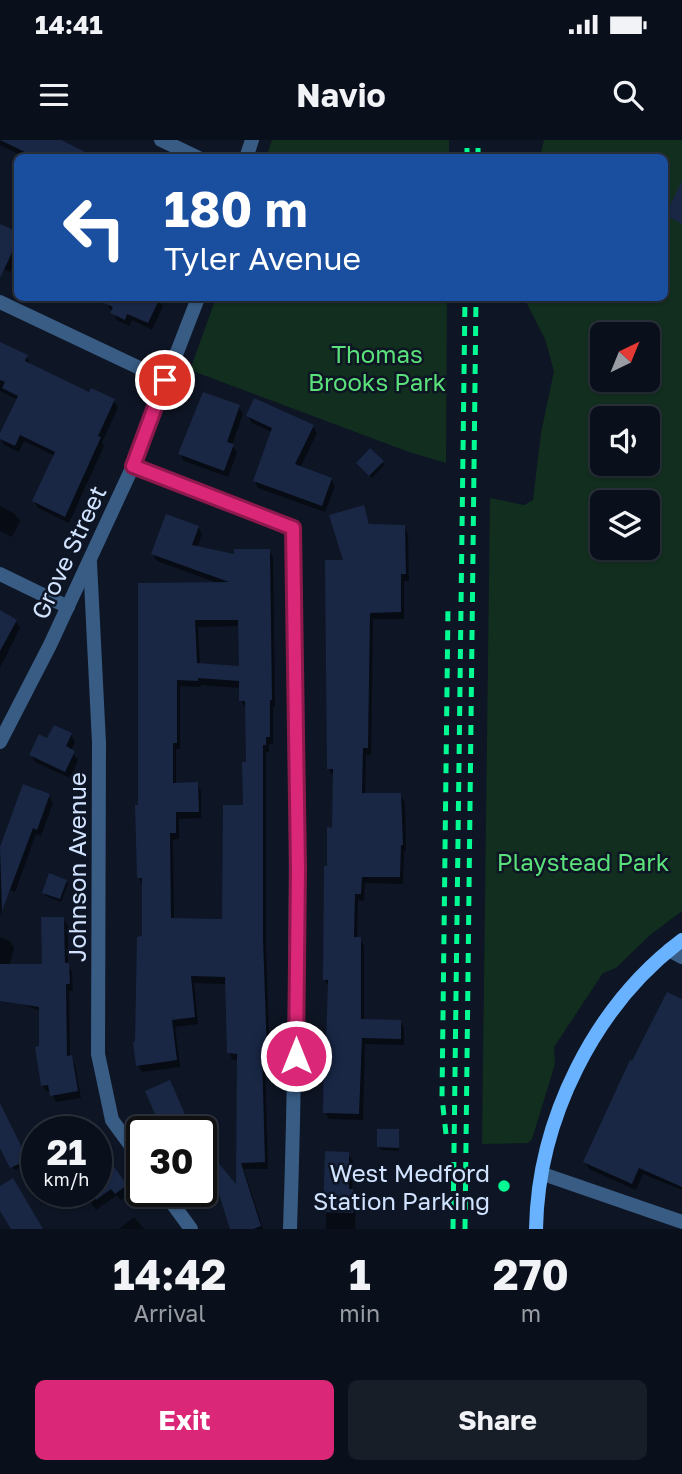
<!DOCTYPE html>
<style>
:root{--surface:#0a101b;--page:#181e28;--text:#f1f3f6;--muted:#999da3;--line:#2a303a;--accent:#db2777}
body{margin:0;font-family:"Golos Text",sans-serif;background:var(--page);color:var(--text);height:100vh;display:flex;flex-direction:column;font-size:26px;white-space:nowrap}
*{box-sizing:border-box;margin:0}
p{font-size:23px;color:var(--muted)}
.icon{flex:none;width:38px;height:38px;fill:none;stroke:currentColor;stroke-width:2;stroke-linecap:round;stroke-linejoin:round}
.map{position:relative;height:1089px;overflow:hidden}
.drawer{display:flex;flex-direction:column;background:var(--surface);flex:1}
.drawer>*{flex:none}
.guide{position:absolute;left:14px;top:14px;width:654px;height:147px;border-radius:10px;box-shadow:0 2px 5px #0004,0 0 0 2px var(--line);background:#1a4fa0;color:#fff;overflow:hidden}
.needle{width:46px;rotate:43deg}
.fabs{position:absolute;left:590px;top:182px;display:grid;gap:14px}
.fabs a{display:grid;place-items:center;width:70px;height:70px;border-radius:10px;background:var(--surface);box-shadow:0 2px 5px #0004,0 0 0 2px var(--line);font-size:35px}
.speed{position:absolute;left:21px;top:976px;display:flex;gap:14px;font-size:35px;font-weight:700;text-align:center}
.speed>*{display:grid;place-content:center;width:91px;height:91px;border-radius:50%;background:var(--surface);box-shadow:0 2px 5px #0004,0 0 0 2px var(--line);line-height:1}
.speed small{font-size:18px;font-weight:400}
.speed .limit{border:4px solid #111;border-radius:10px;background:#fff;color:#111}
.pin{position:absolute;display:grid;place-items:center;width:60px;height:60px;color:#fff;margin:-30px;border:4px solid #fff;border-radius:50%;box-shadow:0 2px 7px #0007}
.me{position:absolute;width:77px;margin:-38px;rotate:0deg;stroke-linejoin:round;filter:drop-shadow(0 0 5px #0008)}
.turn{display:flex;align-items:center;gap:24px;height:147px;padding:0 35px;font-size:32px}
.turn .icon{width:91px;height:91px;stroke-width:2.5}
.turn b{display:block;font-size:49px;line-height:60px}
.eta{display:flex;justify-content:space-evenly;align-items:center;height:119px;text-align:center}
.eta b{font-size:42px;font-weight:700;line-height:49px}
.cta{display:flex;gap:14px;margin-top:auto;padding:14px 35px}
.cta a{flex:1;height:80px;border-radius:10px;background:var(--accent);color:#fff;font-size:28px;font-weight:700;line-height:80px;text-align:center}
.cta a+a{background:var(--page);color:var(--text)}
.status{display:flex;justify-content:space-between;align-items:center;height:49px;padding:0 35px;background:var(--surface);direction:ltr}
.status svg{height:19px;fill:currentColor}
header{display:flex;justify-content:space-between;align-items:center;height:91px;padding:0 35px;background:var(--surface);font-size:32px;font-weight:700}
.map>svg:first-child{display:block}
.green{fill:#112e1e;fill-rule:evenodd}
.shadow{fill:#0007;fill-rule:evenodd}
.building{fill:#192745;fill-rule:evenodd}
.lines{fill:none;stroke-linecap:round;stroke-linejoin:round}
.minor{stroke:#385c84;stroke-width:14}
.tertiary{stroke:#385c84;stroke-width:14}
.secondary{stroke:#68b2ff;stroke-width:14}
.rail{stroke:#00fc93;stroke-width:5;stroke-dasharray:10 9;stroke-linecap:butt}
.route-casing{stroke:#8e194d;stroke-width:18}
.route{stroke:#db2777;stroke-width:12}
.poi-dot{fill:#00fc93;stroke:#0e1524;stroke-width:2.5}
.labels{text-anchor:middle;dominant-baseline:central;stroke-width:5;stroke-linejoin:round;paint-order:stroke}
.park-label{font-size:24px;fill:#5ae17a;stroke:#0e1524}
.street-label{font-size:24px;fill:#d1e3ff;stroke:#0e1524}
.poi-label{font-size:24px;fill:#d1e3ff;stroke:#0e1524;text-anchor:end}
</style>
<div class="status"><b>14:41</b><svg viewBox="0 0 49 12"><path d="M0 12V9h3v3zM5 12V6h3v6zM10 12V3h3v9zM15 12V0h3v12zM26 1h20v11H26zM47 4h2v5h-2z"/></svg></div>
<header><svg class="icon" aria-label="menu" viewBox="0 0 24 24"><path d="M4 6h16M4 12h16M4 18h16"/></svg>Navio<svg class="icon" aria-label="search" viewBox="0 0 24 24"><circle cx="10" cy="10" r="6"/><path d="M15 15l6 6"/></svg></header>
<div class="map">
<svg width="682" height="1089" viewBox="0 0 682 1089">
<rect width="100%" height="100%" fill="#0e1524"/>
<path class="green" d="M272,0H449V17H266Z
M544,0H682V771L650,795L616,828L603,833L554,907L555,924L532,999L528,1003L482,1004L490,358L524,365L533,360L541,293L554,231L545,199L524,158H665V18L540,17ZM602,194H648V240H602ZM602,278H648V324H602ZM602,362H648V408H602Z
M216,158H447L446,323L409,312L190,230Z"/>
<path class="shadow" d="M0,0H56L93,18H27L0,5Z
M18,82V127L13,125L10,132L0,127V85L13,92Z
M106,158H156L163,166L152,190L132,180L129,186L117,180L106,163L109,159Z
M0,204L27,217L30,225L90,254L114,261L118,268L102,302L104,306L69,383L38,368L34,361L55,316L24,301L19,312L4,305L0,298L18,260L0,251Z
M239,267L243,274L232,305L237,313L228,337L184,321L180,314Z
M248,276L313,286L317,293L300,328L331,339L335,346L325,372L258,348L255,341L272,292L252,283Z
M383,322L384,325L372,338L360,326Z
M0,366L15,374L20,381L12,397L0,391Z
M363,367L370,385L404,386L408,394L409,441H404V479H373L371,615H366L365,655H400L405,662L406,711H404L403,744L365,743L364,761L358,760L357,798L360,799L364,806V881H400L404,888V905L365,904L363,980L329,979L325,972L329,847L325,840L328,728L333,689V636L329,629L345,422Z
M198,387L202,394L197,408L236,416L269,410L273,417L275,567H273V604H269V612H266V807L270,921H265L268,1029H244L263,1089H232L217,1041L200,1055L197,1052H201V1004L238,1049L239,920H233L229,913L227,844L194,843L198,884L175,887L180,927L142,932L138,925L144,798L143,745L139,738L140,445L220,444L157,421L153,414ZM240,486L241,528L200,525L198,487ZM201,545L241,548V560L245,567H247L248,624L244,667L224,781L174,780L173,700L179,699V679L201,678V651L197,644H176V609H180V546L201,547Z
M0,473L16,481L20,488L0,528Z
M71,595L75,602L71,611L78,620L70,638L35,622L31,615L48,600Z
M49,656L53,663L41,696L36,694L15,752L10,750L0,775V709Z
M66,741L68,744L61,762L46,756L44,753Z
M63,779L68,786V825L72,832L73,851H69L70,917L75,924L81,958L56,962L51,952H47L42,945L41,871L0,857V797L10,801L14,808L9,826L44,825Z
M682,861V1050L643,1034L636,1050L589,1029L585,1022L633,923Z
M173,950L189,987L174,992H165L162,988Z
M77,982L83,992H68L66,987Z
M9,985L28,1024L14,1030L0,1003V989Z
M398,991L399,1011L381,1010L379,1007Z
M327,1013L348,1014L353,1021L352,1051L356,1058L355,1089H326Z
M96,1019L100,1026L107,1020L130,1054L120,1060L117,1055L96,1070L83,1052H96Z
M134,1077L144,1089H119Z"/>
<path class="building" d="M0,0H61L97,18H37Z
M682,41V84L665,75Z
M0,84L18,92V100L0,138Z
M92,158H160L148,183L127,174L125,180L110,173L113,167Z
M0,202L28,215L25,221L89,252L91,248L115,259L98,296L101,297L65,377L32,361L55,312L20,295L15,306L0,299V293L18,256L2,248L5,242L0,240Z
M203,252L240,265L227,302L234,304L224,331L178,314Z
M254,258L314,285L295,324L332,338L322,366L253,341L272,288L246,276Z
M370,308L384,321L369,336L356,323Z
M364,365L369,384L405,385L406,434H401V472L370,473L368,608H363L362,653H401L403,705H401L400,737H362L361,754H355L354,797H361V879L401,880V899L362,898L359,974L323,973L324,907H326L328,840H323L324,726H327V687L332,688L333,629H327L325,420H343L329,375Z
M166,374L199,386L192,405L234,414V409H270L272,560H270V597H266V605H263V799L267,914H262L265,1022L241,1023L261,1086L253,1089H230L213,1035L201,1044V1002L236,1044L237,914L227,913L225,837L191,836L195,877L172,880L177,920L136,926L133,902H135L137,797L142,796V738H137L135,665H138V443L229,442L151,414ZM195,480H238L239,526L197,523ZM198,538L239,541V561H245L246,622H242L243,665H223L222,779L171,778L170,693H176V672H199L198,642L173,643V603H177V540L198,541Z
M0,470L17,480L0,511Z
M54,585L72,593L66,606L75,611L65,632L29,615L39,594L47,598Z
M23,644L50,654L37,690L33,688L2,771L0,707Z
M49,733L67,740L60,759L42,753Z
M41,777H64L65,823H69L70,844H66L67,916L72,915L78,951L50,956L48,945L41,946L35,907L39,906V867L0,861V824H42Z
M667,852L682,859V1047L639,1028L632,1044L583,1022L630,920L632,921Z
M170,940L187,979L161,988L145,951Z
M0,963L28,1020L10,1028L0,1008Z
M377,989H399V1008L377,1007Z
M325,1011L349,1012V1049H353V1073L323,1072Z
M108,1018L127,1045L115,1054L111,1049L96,1060V1026Z
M13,1038L43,1089H11L0,1071V1046Z"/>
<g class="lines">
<path class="minor" d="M161,0L199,18
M0,162L165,240
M133,326L293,388C297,622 298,855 290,1089
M90,422L99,603L98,914L112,980L142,1021
M0,434L68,467
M669,810L682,817
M543,1034L682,1082
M164,1052L191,1089"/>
<path class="tertiary" d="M246,18L252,0
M0,602L50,505L133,326L198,158"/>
<path class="secondary" d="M536,1089C538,980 594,866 682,800"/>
<path class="rail" d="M467,18V0
M478,18V0
M446,994L442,958L448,466
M453,1089L465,158
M465,1089L476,158"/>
</g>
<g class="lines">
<g class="route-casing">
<path id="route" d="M165,240L133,326L293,388L298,729L296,916"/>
</g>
<use href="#route" class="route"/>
</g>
<circle class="poi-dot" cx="504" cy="1046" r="7"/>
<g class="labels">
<g class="park-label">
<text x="377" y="213">Thomas<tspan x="377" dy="28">Brooks Park</tspan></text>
<text x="583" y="721">Playstead Park</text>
</g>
<g class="street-label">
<text transform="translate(68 412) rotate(-65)">Grove Street</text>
<text transform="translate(76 727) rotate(-90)">Johnson Avenue</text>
</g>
<g class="poi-label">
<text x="490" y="1032">West Medford<tspan x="490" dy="28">Station Parking</tspan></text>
</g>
</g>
</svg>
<div class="fabs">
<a><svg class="needle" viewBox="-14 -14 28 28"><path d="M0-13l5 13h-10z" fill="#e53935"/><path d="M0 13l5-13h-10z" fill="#999da3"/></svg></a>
<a><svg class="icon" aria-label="sound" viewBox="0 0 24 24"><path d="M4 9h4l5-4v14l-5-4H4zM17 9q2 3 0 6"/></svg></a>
<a><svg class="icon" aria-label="layers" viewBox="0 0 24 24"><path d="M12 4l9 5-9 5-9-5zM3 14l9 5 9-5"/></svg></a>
</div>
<div class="speed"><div>21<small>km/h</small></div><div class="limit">30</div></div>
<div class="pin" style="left:165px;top:240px;background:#d93025"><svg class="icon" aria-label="arrive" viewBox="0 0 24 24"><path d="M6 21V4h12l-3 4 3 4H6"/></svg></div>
<svg class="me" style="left:296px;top:916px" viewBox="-20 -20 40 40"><circle r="17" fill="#db2777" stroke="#fff" stroke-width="3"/><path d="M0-11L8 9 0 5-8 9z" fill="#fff"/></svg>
<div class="guide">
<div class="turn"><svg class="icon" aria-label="left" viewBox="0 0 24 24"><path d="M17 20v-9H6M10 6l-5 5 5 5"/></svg><div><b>180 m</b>Tyler Avenue</div></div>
</div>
</div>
<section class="drawer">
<div class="eta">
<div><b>14:42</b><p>Arrival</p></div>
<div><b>1</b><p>min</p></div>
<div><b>270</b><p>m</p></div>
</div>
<div class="cta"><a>Exit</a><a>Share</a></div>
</section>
